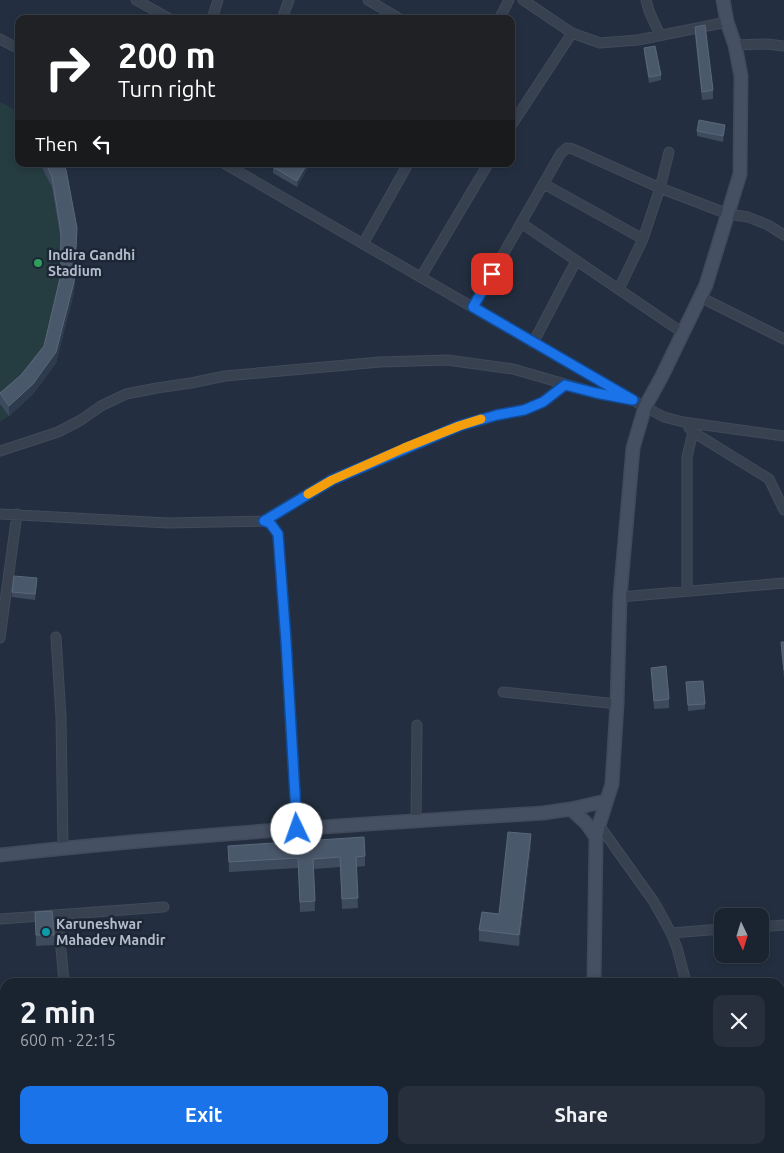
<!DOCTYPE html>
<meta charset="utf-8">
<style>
:root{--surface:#1a2330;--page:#272f3c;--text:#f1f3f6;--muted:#9fa4ab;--line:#38404c;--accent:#1a73e8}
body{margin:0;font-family:Ubuntu,sans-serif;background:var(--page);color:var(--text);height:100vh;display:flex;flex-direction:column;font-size:19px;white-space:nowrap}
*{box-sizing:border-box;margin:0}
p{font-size:16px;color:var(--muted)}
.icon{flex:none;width:28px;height:28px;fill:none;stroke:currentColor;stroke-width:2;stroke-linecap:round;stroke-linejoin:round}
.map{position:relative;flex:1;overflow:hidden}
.sheet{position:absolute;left:0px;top:978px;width:785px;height:176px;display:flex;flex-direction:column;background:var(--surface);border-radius:15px 15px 0 0;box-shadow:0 2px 8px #0003,0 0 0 1px var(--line)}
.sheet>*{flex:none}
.banner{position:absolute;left:15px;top:15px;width:500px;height:152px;border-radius:10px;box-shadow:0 2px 8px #0003,0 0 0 1px var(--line);background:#202124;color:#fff;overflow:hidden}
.needle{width:32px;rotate:176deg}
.buttons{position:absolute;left:714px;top:908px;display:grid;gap:10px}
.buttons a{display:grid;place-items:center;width:55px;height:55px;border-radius:10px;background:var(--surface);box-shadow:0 2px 8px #0003,0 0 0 1px var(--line);font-size:25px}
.pin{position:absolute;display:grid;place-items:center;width:42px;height:42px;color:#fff;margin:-21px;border-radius:10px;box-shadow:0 2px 8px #0006}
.me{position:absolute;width:55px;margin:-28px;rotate:357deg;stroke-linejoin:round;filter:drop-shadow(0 0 4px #0008)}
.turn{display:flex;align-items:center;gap:18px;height:105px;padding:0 20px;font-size:22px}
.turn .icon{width:65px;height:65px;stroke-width:2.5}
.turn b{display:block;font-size:35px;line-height:42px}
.then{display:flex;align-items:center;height:48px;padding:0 20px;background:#0003;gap:10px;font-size:19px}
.round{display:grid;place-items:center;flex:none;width:52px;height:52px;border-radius:10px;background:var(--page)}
.summary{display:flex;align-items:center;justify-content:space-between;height:85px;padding:0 20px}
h1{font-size:30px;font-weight:600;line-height:38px}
.cta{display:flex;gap:10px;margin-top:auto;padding:10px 20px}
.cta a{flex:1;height:58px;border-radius:10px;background:var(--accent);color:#fff;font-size:20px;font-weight:600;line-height:58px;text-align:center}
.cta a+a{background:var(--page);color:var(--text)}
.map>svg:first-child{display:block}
.green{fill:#253d41}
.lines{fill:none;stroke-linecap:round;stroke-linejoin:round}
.street-casing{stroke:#404a59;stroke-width:11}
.secondary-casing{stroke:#404a59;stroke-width:15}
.street{stroke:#374150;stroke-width:9}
.secondary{stroke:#455063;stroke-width:12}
.wall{fill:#3e4b5f}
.shaded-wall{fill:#2e3b4e}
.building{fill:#4a586b;stroke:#5b677a}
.route-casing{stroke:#114b97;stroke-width:12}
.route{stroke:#1a73e8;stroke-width:9}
.slow{stroke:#f59e0b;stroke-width:9}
.leisure-dot{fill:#2e9e5b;stroke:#1c2635;stroke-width:2}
.culture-dot{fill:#0f9aa8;stroke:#1c2635;stroke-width:2}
.labels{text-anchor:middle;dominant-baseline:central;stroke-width:5;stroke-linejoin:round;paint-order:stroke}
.poi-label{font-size:14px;font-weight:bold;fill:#b3bccb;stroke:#1c2635;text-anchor:start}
</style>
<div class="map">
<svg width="784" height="1153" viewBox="0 0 784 1153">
<rect width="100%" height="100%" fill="#232f40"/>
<path class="green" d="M0,102L14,109L19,112V164H58L72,300L56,363L33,394L9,416L0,422Z"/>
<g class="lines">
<g class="street-casing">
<path id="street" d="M136,0L170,19
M368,0L400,19
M523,0L572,33L600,43L638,40L727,22
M646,0L649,11L660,35
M212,19L218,0
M282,19L289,0
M499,19L509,0
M0,39L19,49
M735,45L767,44L784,46
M511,126L572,33
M225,164L645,407L664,417L683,422L784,436
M544,184L643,239
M521,223L683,333
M363,244L408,164
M421,277L488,164
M619,289L643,239L660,188L669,152
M700,297L784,339
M473,307L561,153L567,148L573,149L660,188L728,214L748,217L768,225L784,235
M533,343L576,261
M689,428L693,432L769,479L784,510
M0,451L58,432L81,420L101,406L126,394L157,388L191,383L225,376L380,362L447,360L513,369L596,393L633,400
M0,514L168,523L263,521L270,523L278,534L286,641L297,829
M263,521L331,480L459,426L497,415L524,410L543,402L565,385
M687,591V457L693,432
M620,597L784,583
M56,637L61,717L63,848
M0,638L17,514
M503,692L617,704
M416,821L417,725
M599,825L654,902L664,920L671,933L677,948L686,982
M58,916L64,982
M0,919L164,907
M760,927L784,925
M671,933L722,929
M0,1029L5,1028
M0,1146L5,1145
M167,1149L168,1153
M692,1149V1153"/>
</g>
<g class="secondary-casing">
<path id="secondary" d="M571,809L586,823L596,837
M0,855C180,835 362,824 543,813L571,809L606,801
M594,982L596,837L599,825L612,784L617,704L620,597L633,448L645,407L662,376L706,285L740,174L741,76L735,45L727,22L723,0
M590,1153V1149"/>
</g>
<use href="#street" class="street"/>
<use href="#secondary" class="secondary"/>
</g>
<path class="wall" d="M695,27L713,90V99L702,100L695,35Z
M644,48L661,75V80L649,83L644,53Z
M725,130L723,142L697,136V131Z
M40,164H63L77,239L74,292L56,363L33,394L9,416L0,404V393L21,375L44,346L60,278L61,241L52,187Z
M310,164L297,187L273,173V167Z
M37,583L35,600L12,597V592Z
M781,642H784V678L781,650Z
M651,668L669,699V708L654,709Z
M686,682L705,704V709L688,711Z
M531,845L519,946L479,941V930L499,914Z
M228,846L365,856V866L356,867L358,908L342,909L340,867L314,869L315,911L300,912L298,868L229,872Z
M35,912L54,935V945L36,946Z"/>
<path class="shaded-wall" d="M725,125V130L723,142V136Z
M307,164H310L297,187V181Z
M77,228L74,292L56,363L33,394L9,416V406L33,384Z
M531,834V845L519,946V935Z"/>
<path class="building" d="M705,25L713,90L702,92L695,27Z
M655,46L661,75L649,77L644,48Z
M699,120L725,125L723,136L697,131Z
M46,164H63L66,170L77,228L74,282L56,352L33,384L9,406L0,393L21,375L44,346L60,278L61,232L52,177Z
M275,164H307L297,181L273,167Z
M14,576L37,578L35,594L12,592Z
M781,642H784V670Z
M666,666L669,699L654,701L651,668Z
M703,681L705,704L688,705L686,682Z
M508,832L531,834L519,935L479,930L482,912L499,914Z
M364,837L365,856L356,857L358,898L342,899L340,857L313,859L315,901L300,902L298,858L229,862L228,846Z
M52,911L54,935H36L35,912Z"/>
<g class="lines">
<g class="route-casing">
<path id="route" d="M297,829L286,641L278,534L270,523L264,521L332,480L459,426L497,415L524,410L543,402L565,385L596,393L633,400L473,307L492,274"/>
</g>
<use href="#route" class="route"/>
<path class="slow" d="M308,494L332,480L404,448L459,426L481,419"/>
</g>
<circle class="leisure-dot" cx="38" cy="263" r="5"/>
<circle class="culture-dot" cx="46" cy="932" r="5"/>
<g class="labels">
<g class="poi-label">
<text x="48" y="255">Indira Gandhi<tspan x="48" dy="16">Stadium</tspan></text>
<text x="56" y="924">Karuneshwar<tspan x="56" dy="16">Mahadev Mandir</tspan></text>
</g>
</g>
</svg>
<div class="buttons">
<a><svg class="needle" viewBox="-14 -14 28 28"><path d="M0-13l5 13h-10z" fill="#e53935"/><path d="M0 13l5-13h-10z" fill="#9fa4ab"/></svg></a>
</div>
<div class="pin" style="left:492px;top:274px;background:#d93025"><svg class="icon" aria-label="arrive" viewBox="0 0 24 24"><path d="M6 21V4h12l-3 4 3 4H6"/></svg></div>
<svg class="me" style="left:297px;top:829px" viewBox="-20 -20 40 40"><circle r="19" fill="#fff"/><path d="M0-13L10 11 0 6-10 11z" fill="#1a73e8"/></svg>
<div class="banner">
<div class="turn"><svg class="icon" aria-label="right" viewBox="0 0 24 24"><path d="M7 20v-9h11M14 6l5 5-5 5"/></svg><div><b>200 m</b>Turn right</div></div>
<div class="then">Then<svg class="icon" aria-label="left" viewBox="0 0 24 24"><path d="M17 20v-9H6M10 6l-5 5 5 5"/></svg></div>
</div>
<section class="sheet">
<div class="summary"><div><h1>2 min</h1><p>600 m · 22:15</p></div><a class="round"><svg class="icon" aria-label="close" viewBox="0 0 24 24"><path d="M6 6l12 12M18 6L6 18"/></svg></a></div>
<div class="cta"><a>Exit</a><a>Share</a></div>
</section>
</div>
